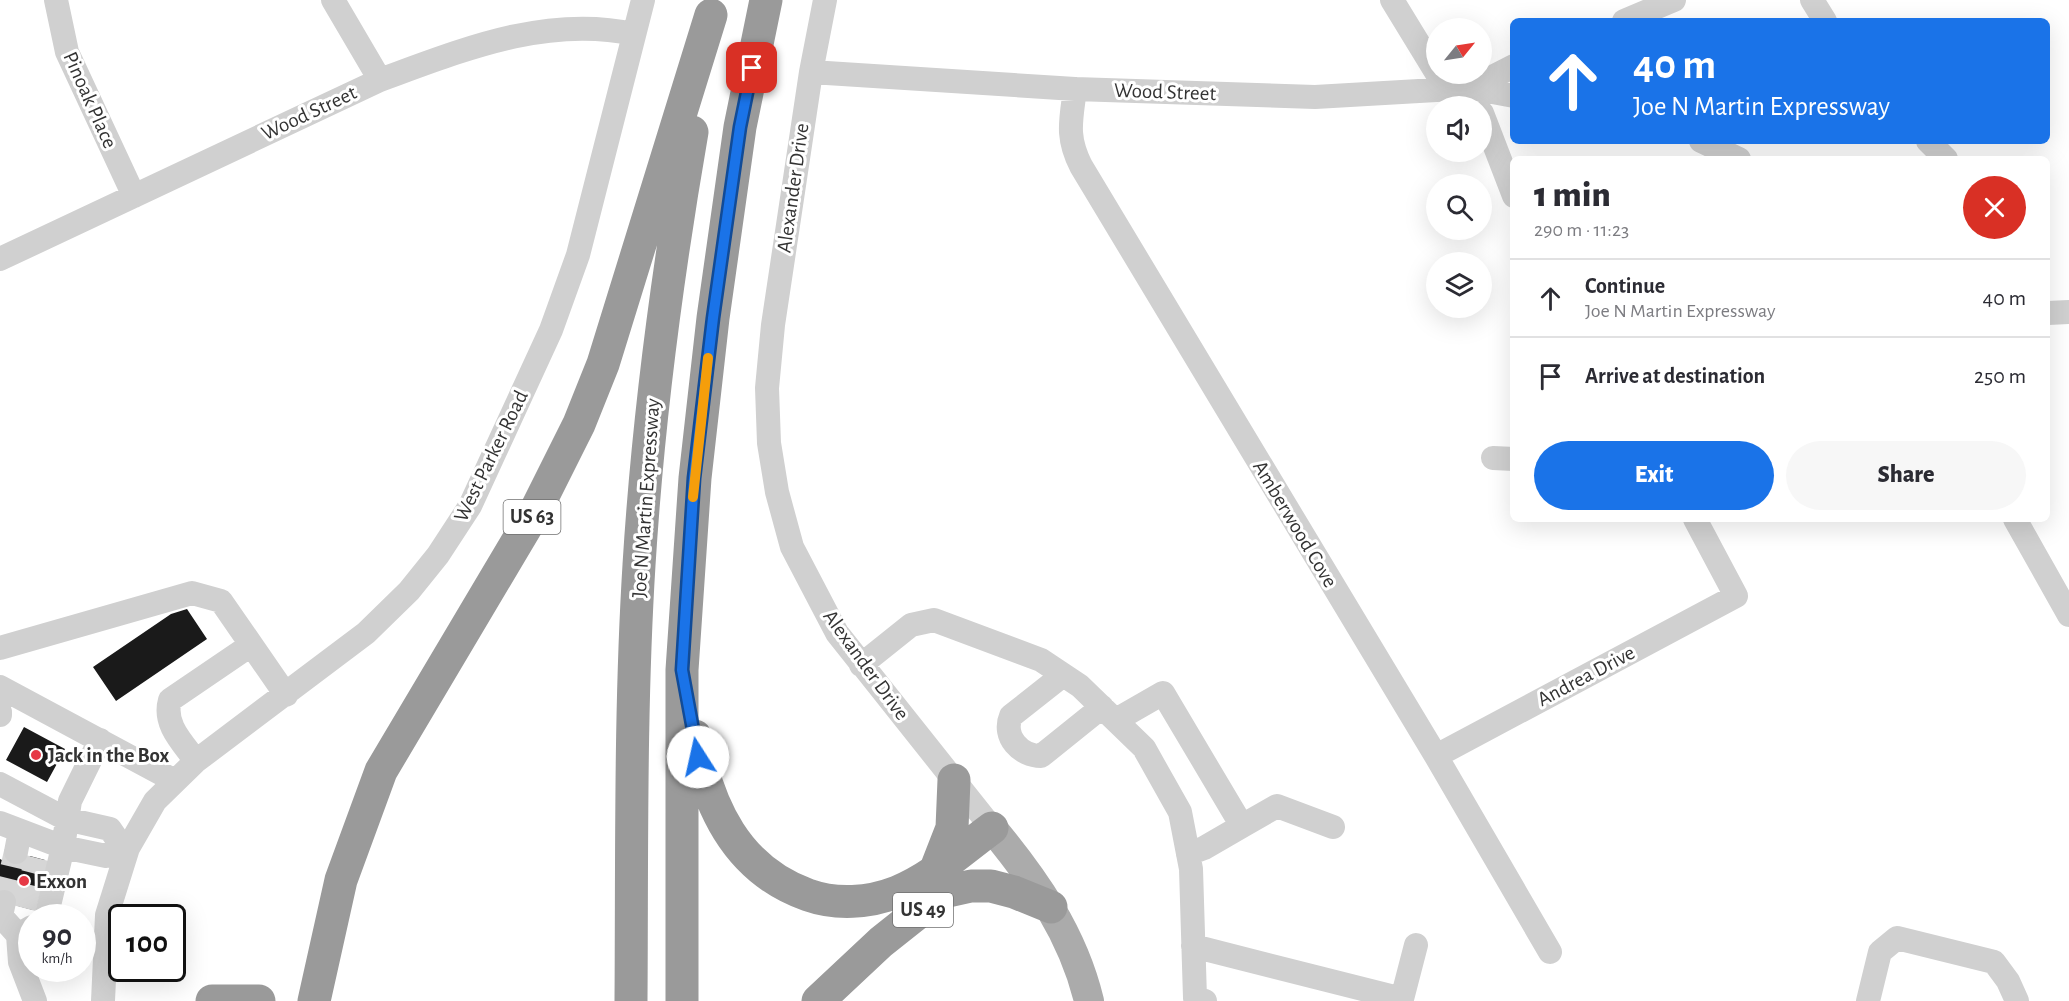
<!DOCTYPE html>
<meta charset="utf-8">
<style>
:root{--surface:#fff;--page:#f7f7f7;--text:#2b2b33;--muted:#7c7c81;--line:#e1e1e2;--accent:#1a73e8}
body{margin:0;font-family:"Alegreya Sans",sans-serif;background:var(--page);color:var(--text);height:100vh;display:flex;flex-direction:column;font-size:22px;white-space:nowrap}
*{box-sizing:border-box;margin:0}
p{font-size:20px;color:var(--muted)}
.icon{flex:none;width:33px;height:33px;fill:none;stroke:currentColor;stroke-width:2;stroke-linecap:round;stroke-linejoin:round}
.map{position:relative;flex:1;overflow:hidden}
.panel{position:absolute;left:1510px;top:156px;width:540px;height:366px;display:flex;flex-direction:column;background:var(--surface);border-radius:9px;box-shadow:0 6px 24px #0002}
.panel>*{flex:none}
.top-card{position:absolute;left:1510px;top:18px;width:540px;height:126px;border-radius:9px;box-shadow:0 6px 24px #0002;background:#1a73e8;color:#fff;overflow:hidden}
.needle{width:39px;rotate:60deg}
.buttons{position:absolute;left:1426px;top:18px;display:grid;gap:12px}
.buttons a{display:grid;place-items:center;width:66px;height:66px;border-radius:50%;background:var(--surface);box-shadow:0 6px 24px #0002;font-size:30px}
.speed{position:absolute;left:18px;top:904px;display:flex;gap:12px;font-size:30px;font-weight:700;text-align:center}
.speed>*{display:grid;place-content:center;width:78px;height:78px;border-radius:50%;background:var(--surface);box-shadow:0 6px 24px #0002;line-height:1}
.speed small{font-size:15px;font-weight:400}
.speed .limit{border:3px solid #111;border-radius:9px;background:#fff;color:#111}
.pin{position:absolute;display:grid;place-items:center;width:51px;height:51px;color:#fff;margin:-26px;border-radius:12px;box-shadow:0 3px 9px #0006}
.me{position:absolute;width:66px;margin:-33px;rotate:350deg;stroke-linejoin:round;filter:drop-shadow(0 0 4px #0008)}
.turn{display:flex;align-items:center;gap:21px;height:126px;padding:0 24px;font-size:27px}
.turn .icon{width:78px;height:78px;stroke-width:2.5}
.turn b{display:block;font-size:42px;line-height:51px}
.round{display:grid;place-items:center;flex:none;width:63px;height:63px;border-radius:32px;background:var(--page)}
.head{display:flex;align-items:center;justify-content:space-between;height:102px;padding:0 24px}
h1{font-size:36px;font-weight:800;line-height:45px}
.cta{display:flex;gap:12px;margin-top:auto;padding:12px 24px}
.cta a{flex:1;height:69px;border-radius:36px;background:var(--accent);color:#fff;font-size:24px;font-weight:800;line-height:69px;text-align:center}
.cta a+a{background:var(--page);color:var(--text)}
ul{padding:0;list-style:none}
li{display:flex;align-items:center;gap:18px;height:78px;padding:0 24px;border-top:2px solid var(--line)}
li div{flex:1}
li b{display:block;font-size:22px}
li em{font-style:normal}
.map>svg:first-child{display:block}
.building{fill:#1a1a1a}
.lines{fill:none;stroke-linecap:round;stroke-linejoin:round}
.minor-tunnel{stroke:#d6d6d6;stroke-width:24;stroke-dasharray:24 12;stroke-linecap:butt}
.minor{stroke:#d0d0d0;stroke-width:24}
.major{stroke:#ababab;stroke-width:30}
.highway{stroke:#9a9a9a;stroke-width:33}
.route-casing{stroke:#114b97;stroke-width:15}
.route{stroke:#1a73e8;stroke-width:10}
.slow{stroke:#f59e0b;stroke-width:10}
.poi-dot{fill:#e63946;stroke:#fff;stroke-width:2}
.labels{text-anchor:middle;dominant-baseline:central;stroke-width:6;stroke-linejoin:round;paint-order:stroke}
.shield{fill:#fff;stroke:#707070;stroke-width:1.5}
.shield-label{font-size:20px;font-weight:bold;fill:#333}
.street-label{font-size:21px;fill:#333;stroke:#fff}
.poi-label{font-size:21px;font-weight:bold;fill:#333;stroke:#fff;text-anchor:start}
</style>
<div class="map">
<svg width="2069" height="1001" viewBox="0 0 2069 1001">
<rect width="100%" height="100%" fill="#fff"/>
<path class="building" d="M187,609L207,639L116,701L93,667L171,614Z
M24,727L65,749L47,782L6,760Z
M30,856L45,860L33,910L18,906L14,892L0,888V859L13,866H20Z"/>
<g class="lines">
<path class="minor-tunnel" d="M4,902L16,852
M24,908L37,858"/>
<path class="minor" d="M56,0L67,52L134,196
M333,0L380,80
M825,0L811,72L773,325L767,388L769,443L777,492L792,547L837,633L992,828
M1392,0L1447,90
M1812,0L1825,21
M1624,21L1674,0
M811,72L1075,89L1315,97L1471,88L1514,66
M1471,88L1514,96
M1075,89C1071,121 1066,136 1081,166L1436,756L1550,952
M1482,113L1514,196
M1701,141L1739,159
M1928,141L1946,159
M0,259L380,80C462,50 546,15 634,34
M2048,313L2069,312
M1493,458L1514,459
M2015,519L2069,615
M0,648L192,593L221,601L286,695
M861,665L911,625L934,620L1041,660L1080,686L1144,748L1180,812L1191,869L1195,998L1205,1001
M1063,675L1011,716C1002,737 1021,756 1041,756L1102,707
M0,687L175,781
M0,712V715
M1116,720L1163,693L1242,826L1204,848L1188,854
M1436,756L1736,596L1695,519
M196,761C182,742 163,724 170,700L251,645
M0,784L66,819L110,829L121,845L128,848
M0,823L63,847L106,856L121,845
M1242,826L1277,806L1333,827
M16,852L20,831
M4,902L1,916L18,935
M46,918L63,847L70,801L100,740
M32,927L18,935L20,962L35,1001
M1193,946L1402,999L1401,1001
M1402,999L1416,945
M103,1001L107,915L128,848L155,801L196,761L366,633L409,591L438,555L470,506L551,330L578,255L643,0
M1868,1001L1880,952L1897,938L1994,962L2008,981L2017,1001"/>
<path class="major" d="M992,828C1035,880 1073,934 1089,1001"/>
<path class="highway" d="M695,736C707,806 737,870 808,895C836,905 869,903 897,892C932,878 962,850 992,828
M936,869L952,828L954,780
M212,1001H259
M314,1001L341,880L381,771L536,510L579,424L603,364L711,15
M631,1001C632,855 630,710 639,565C648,419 667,276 692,132
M682,1001V670L695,478L713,318L740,127L766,0
M818,1001L881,942L944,892L971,886H991L1014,892L1051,907"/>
</g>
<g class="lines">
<g class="route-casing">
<path id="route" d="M698,757L682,670L694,478L713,318L740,127L752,68"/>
</g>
<use href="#route" class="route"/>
<path class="slow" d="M693,497L708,358"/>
</g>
<g class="poi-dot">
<circle cx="36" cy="755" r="6"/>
<circle cx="24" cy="881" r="6"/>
</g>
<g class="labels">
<g class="shield">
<rect x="503.5" y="500" width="57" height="34" rx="4.5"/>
<rect x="893" y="893" width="60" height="34" rx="4.5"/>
</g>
<g class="shield-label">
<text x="532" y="517">US 63</text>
<text x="923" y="910">US 49</text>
</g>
<g class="street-label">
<text transform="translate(1165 92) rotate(2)">Wood Street</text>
<text transform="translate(90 100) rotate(66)">Pinoak Place</text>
<text transform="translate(309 113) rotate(-25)">Wood Street</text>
<text transform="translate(793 188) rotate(-82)">Alexander Drive</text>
<text transform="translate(491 456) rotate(-64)">West Parker Road</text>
<text transform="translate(646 498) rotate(-86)">Joe N Martin Expressway</text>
<text transform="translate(1295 524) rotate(59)">Amberwood Cove</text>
<text transform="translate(866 665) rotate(54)">Alexander Drive</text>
<text transform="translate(1586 676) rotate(-28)">Andrea Drive</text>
</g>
<g class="poi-label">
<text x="48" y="755">Jack in the Box</text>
<text x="36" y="881">Exxon</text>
</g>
</g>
</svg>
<div class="buttons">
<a><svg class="needle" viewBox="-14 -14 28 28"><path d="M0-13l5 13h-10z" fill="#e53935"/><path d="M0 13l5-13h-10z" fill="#7c7c81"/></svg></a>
<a><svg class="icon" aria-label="sound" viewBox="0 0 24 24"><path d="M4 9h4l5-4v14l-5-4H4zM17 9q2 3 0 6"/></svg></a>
<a><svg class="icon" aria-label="search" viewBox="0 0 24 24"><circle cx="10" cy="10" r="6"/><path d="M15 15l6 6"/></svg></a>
<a><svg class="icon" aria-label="layers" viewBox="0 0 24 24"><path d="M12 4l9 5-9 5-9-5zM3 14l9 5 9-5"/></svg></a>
</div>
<div class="speed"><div>90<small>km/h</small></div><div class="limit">100</div></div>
<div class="pin" style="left:752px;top:68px;background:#d93025"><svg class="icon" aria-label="arrive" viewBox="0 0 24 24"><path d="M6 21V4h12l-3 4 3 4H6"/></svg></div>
<svg class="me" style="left:698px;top:757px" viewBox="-20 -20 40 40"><circle r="19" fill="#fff"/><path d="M0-13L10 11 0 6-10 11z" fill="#1a73e8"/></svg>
<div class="top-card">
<div class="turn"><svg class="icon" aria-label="ahead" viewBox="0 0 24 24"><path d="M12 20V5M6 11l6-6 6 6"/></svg><div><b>40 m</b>Joe N Martin Expressway</div></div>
</div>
<section class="panel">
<div class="head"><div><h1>1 min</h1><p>290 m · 11:23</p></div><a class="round" style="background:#d93025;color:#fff"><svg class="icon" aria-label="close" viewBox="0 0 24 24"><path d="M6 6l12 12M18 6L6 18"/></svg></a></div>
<ul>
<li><svg class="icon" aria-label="ahead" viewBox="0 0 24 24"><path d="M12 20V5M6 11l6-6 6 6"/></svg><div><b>Continue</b><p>Joe N Martin Expressway</p></div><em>40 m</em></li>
<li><svg class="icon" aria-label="arrive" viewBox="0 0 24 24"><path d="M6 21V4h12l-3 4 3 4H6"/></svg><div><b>Arrive at destination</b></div><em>250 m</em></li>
</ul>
<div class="cta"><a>Exit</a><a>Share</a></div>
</section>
</div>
